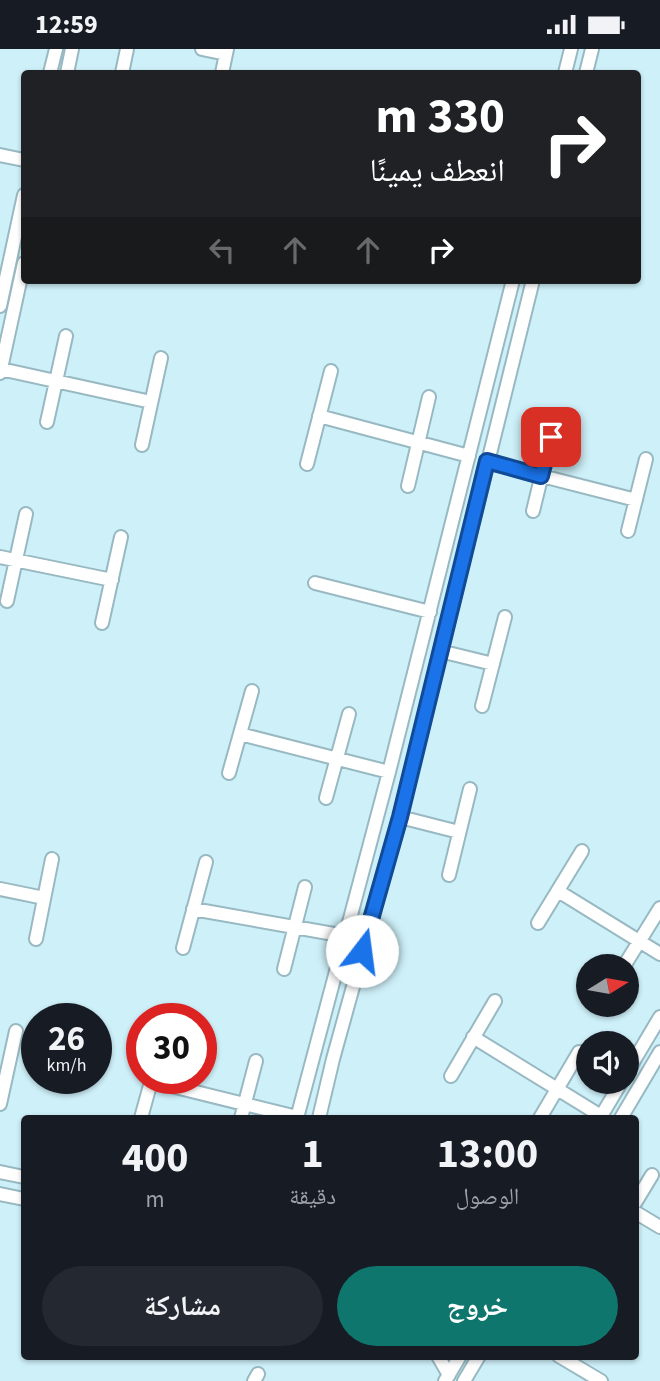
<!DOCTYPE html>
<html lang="ar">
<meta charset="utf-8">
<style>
:root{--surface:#171b24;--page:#242831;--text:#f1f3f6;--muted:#9ea1a6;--accent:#0f766e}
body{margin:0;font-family:"Source Sans 3","Noto Naskh Arabic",sans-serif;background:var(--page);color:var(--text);direction:rtl;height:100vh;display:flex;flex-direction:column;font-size:26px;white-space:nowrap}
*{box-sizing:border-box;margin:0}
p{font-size:23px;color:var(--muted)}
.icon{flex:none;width:38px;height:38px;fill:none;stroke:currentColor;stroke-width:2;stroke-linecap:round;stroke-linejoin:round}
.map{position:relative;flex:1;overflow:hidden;direction:ltr}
.sheet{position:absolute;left:21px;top:1066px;width:618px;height:245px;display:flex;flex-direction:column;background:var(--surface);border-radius:7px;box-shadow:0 2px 5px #0004;direction:rtl}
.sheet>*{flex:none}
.guide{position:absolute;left:21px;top:21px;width:620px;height:214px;border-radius:7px;box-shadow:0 2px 5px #0004;direction:rtl;background:#202124;color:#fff;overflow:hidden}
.needle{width:46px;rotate:79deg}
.controls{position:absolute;left:576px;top:905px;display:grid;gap:14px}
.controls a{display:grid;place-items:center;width:63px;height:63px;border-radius:50%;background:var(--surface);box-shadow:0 2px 5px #0004;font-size:35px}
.speed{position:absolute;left:21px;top:954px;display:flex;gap:14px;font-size:35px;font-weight:700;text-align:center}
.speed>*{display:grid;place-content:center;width:91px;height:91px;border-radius:50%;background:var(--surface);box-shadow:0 2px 5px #0004;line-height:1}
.speed small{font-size:18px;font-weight:400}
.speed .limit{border:10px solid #d22;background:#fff;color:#111}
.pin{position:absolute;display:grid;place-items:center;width:60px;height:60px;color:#fff;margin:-30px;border-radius:14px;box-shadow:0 4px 10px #0006}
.me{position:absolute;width:77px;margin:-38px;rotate:15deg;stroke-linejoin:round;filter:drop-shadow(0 0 5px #0008)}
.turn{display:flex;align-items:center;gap:24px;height:147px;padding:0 21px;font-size:32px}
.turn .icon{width:91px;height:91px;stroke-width:2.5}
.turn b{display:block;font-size:49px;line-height:60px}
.lanes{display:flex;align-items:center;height:66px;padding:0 21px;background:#0003;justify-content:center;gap:35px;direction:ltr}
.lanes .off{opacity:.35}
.eta{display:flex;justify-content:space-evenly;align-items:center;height:119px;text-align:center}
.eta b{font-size:42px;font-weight:700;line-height:49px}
.action{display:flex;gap:14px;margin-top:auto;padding:14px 21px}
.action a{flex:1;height:80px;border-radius:42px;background:var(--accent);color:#fff;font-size:28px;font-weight:700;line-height:80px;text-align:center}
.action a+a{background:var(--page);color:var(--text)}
.status{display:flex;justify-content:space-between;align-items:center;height:49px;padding:0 35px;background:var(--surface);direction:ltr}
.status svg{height:19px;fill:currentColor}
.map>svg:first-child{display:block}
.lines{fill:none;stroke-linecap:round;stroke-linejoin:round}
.minor-casing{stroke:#98b9c2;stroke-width:16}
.minor{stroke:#fff;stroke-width:12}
.route-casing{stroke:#114b97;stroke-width:18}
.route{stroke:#1a73e8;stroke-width:12}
</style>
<div class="status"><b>12:59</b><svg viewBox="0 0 49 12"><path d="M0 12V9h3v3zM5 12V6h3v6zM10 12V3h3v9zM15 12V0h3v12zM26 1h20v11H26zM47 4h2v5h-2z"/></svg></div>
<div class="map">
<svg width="660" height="1332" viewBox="0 0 660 1332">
<rect width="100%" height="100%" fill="#cef0f9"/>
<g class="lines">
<g class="minor-casing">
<path id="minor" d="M202,0L226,5
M50,24L56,0
M67,24L72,0
M122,24L127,0
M222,24L227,0
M565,24L571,0
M586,24L592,0
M0,106L24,111
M0,257L24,146
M1,320L151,353
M0,324L24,214
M319,367L469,407
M47,373L66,287
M142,396L161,309
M487,413L636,451
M307,415L331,322
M408,437L429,348
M533,462L551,388
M628,482L646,410
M0,508L112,531
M315,534L430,563
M7,552L26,465
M102,574L121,488
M440,602L493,615
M482,657L505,568
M240,685L389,723
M229,724L252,642
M326,749L349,665
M400,768L459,783
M449,826L470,740
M0,840L44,849
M558,842L660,905
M193,860L345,887
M538,874L582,802
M36,890L52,810
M183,899L206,813
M624,917L660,859
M284,920L305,838
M473,988L601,1067
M626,1025L660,968
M451,1027L495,952
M151,1032L297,1068
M0,1055L16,982
M141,1069L152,1029
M241,1069L256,1012
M297,1069L389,723L513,231
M319,1069L333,1010L400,768L533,231
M540,1069L579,1003
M600,1069L622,1032
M621,1069L660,1003
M0,1123L24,1128
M0,1145L24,1150
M635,1154L652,1126
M635,1163L660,1178
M438,1307L449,1326
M559,1307L601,1332
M254,1332L258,1325
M445,1332L460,1307
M464,1332L479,1307"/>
</g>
<use href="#minor" class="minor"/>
</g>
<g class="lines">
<g class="route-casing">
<path id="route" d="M362,902L400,768L487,412L541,427L551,388"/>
</g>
<use href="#route" class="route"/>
</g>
</svg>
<div class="controls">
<a><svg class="needle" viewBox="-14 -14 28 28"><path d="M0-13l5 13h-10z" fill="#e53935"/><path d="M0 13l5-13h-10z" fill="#9ea1a6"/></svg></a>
<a><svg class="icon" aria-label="sound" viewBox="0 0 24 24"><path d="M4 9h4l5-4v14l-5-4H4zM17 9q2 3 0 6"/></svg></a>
</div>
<div class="speed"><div>26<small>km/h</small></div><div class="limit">30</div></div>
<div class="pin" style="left:551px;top:388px;background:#d93025"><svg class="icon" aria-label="arrive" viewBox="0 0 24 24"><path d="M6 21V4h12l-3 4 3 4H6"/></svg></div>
<svg class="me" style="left:362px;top:902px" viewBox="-20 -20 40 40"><circle r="19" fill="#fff"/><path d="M0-13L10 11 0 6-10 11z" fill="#1a73e8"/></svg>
<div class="guide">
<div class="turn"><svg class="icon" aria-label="right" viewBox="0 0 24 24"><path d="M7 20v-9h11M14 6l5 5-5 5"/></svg><div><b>330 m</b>انعطف يمينًا</div></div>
<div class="lanes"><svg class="icon off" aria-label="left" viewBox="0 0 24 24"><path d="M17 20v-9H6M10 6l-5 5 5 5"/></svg><svg class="icon off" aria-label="ahead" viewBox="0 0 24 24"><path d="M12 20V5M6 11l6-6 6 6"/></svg><svg class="icon off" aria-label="ahead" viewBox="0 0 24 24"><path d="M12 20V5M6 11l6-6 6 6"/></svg><svg class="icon" aria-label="right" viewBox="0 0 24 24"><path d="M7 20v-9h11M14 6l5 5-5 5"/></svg></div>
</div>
<section class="sheet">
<div class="eta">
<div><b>13:00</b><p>الوصول</p></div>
<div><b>1</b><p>دقيقة</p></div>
<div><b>400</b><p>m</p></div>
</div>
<div class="action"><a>خروج</a><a>مشاركة</a></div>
</section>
</div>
